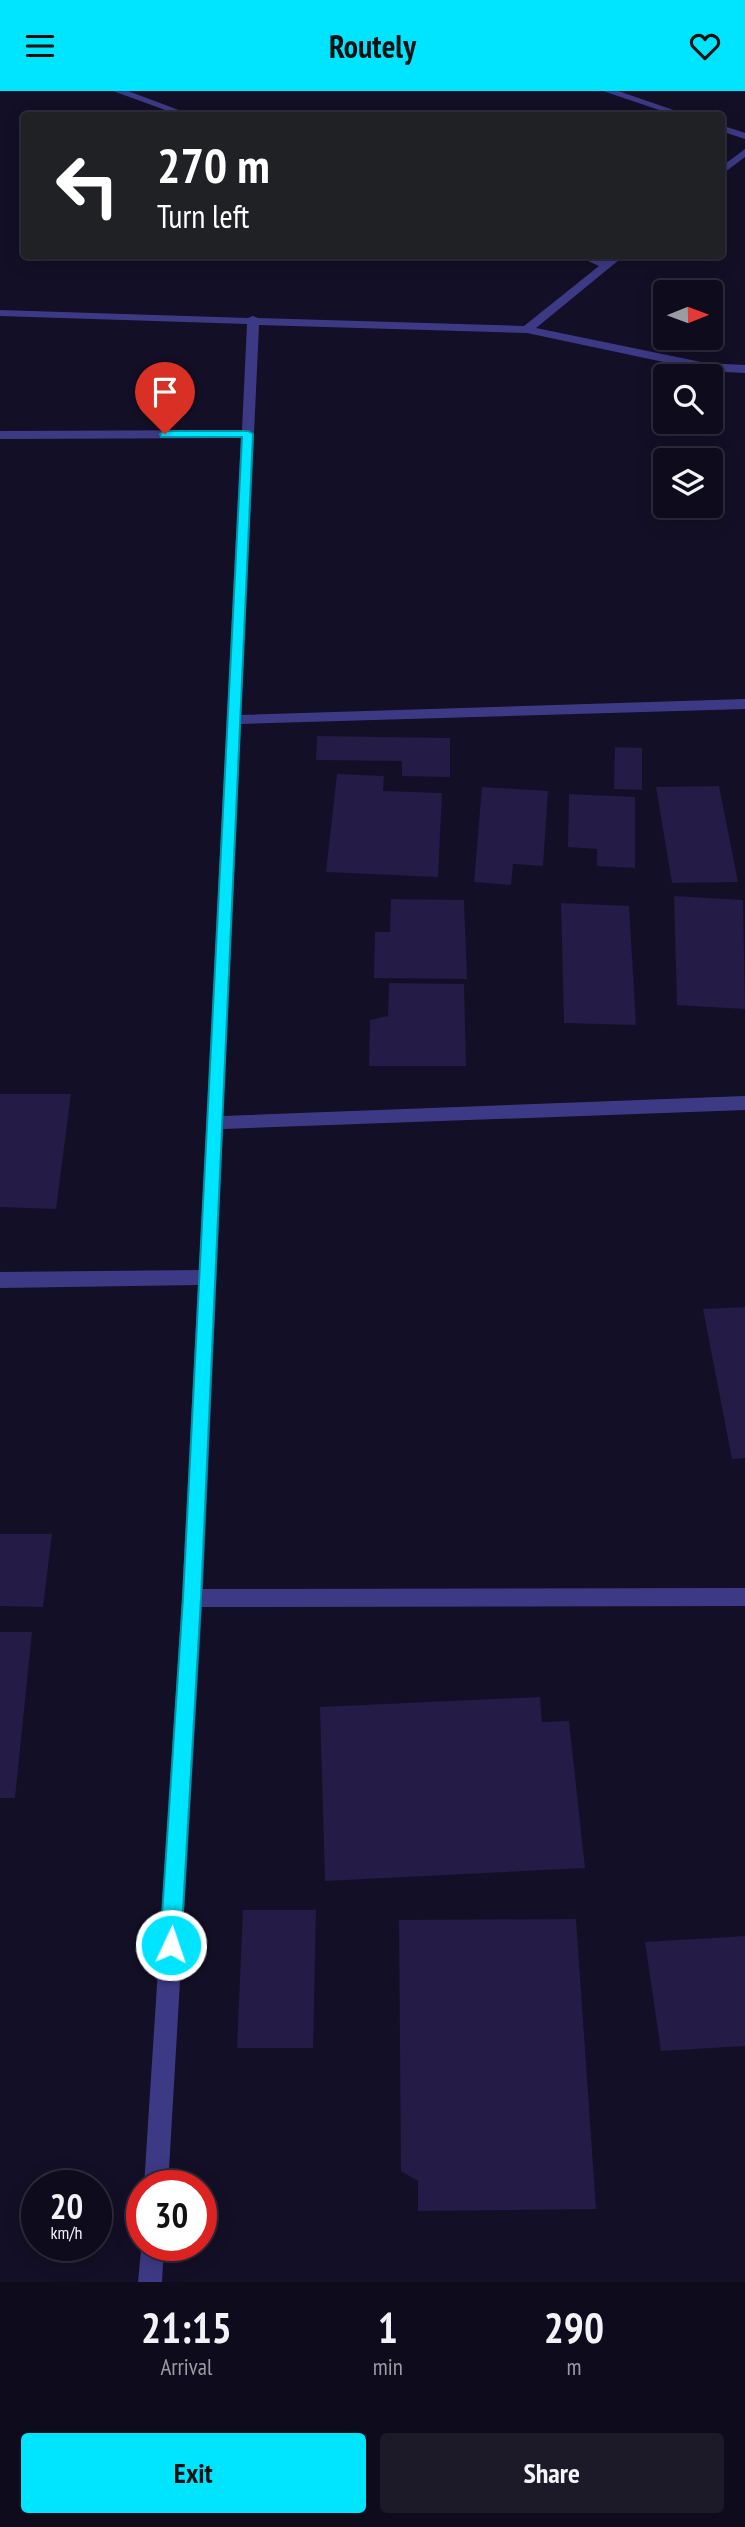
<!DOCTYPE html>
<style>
:root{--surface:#0e0b1c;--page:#1c1929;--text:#f1f3f6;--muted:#9b9ba3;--line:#2e2b3b;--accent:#00e5ff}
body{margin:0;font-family:"PT Sans Narrow",sans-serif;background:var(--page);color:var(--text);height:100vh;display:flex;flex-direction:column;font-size:26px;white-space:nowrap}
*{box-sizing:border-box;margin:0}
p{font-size:23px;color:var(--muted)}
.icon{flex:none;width:38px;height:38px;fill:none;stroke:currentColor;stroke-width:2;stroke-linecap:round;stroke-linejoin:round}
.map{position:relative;height:2191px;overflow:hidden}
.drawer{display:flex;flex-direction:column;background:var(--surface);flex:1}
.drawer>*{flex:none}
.guide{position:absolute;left:21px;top:21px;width:704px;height:147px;border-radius:7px;box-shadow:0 4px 18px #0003,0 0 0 2px var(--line);background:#202124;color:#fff;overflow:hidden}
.needle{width:46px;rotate:89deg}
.controls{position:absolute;left:653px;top:189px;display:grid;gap:14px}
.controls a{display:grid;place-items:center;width:70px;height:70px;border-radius:7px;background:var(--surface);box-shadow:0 4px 18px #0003,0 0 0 2px var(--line);font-size:35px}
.speed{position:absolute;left:21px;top:2079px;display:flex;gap:14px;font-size:35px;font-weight:700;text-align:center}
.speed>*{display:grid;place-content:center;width:91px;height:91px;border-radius:50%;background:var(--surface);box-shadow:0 4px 18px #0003,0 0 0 2px var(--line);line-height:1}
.speed small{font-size:18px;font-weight:400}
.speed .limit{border:10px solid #d22;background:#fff;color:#111}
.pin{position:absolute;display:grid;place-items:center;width:60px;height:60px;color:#fff;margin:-72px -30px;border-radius:50% 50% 50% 0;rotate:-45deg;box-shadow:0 0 7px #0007}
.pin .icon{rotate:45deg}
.me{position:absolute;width:77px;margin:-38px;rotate:3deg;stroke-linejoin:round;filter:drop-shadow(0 0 5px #0008)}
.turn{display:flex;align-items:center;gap:24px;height:147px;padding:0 21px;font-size:32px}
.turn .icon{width:91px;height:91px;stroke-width:2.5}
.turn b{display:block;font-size:49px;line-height:60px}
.eta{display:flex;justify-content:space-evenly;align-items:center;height:119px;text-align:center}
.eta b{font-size:42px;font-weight:700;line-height:49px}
.primary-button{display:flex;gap:14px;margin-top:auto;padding:14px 21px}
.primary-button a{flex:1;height:80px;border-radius:7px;background:var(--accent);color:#111;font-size:28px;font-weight:700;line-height:80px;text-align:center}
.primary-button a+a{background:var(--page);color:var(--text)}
header{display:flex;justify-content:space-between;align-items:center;height:91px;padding:0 21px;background:var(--accent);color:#111;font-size:32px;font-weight:700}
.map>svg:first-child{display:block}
.building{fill:#241b47}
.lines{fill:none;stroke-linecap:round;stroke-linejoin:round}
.street{fill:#3d3a85;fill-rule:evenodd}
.route{fill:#00e5ff;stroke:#0095a6;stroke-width:2}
</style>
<header><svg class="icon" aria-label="menu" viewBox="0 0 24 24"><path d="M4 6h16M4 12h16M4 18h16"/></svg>Routely<svg class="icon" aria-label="heart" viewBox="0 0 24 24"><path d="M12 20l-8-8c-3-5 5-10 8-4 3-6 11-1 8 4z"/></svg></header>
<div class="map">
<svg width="745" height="2191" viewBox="0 0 745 2191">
<rect width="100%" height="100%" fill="#130f26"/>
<path class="building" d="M317,645L450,647V686L402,685V670L316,669Z
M615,656L642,657V699L614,698Z
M337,683L384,685L383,700L442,702L438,786L326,781Z
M719,695L738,791L672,792L656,696Z
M482,696L548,700L543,775L513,773L511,794L474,791Z
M569,703L635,706V777L597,775V758L568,756Z
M674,805L743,809L745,918L677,914Z
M391,808L464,809L467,888L374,887L375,841H390Z
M561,812L629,815L636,934L564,932Z
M389,892L464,893L466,975H369L370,929L388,925Z
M0,1003H71L56,1118L0,1116Z
M745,1216V1367L732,1368L703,1218Z
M0,1443H52L43,1516L0,1515Z
M0,1541H32L15,1707H0Z
M540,1606L542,1631L569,1630L585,1777L325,1790L320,1616Z
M243,1819H316L313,1957H237Z
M576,1828L596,2118L418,2120V2090L401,2080L399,1829Z
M745,1845V1955L661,1960L645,1851Z"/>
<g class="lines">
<path class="street" d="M113,0H128L192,24H179Z
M603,0H618L688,24H674Z
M721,34L745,42V48L721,40Z
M745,58V66L721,84V76Z
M575,164H591L606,170L612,164H625L536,237L706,272L745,274V282L706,280L527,242L259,234L241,624L745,608V618L241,633L223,1025L745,1005V1019L223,1038L203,1498L745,1497V1515L202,1516L168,2095H144L182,1507L198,1194L0,1197V1181L199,1179L241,347L0,348V340L242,339L247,233L0,225V219L248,227L253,225L258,227L524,235L599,175Z
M142,2149V2154H164L162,2191H138Z"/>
</g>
<path class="route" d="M165,340H248L253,343L201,1507L181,1854L178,1862L171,1865L163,1862L160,1854L183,1507L242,346H161L160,343Z"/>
</svg>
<div class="controls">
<a><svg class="needle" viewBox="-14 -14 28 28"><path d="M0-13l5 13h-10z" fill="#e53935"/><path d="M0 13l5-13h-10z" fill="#9b9ba3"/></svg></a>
<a><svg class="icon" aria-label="search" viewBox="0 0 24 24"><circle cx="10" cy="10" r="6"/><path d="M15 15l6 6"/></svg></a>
<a><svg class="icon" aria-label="layers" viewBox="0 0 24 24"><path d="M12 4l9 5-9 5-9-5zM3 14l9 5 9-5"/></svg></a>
</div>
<div class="speed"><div>20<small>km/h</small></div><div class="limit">30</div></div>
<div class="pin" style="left:165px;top:343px;background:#d93025"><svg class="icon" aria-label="arrive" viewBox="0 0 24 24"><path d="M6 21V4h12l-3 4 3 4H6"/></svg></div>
<svg class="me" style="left:171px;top:1854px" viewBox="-20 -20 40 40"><circle r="17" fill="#00e5ff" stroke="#fff" stroke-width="3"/><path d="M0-11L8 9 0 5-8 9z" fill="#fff"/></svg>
<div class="guide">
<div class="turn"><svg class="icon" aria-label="left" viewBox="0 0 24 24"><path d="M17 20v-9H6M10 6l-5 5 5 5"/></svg><div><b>270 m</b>Turn left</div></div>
</div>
</div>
<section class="drawer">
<div class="eta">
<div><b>21:15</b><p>Arrival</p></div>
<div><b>1</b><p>min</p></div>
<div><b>290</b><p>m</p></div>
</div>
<div class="primary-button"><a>Exit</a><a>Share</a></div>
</section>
